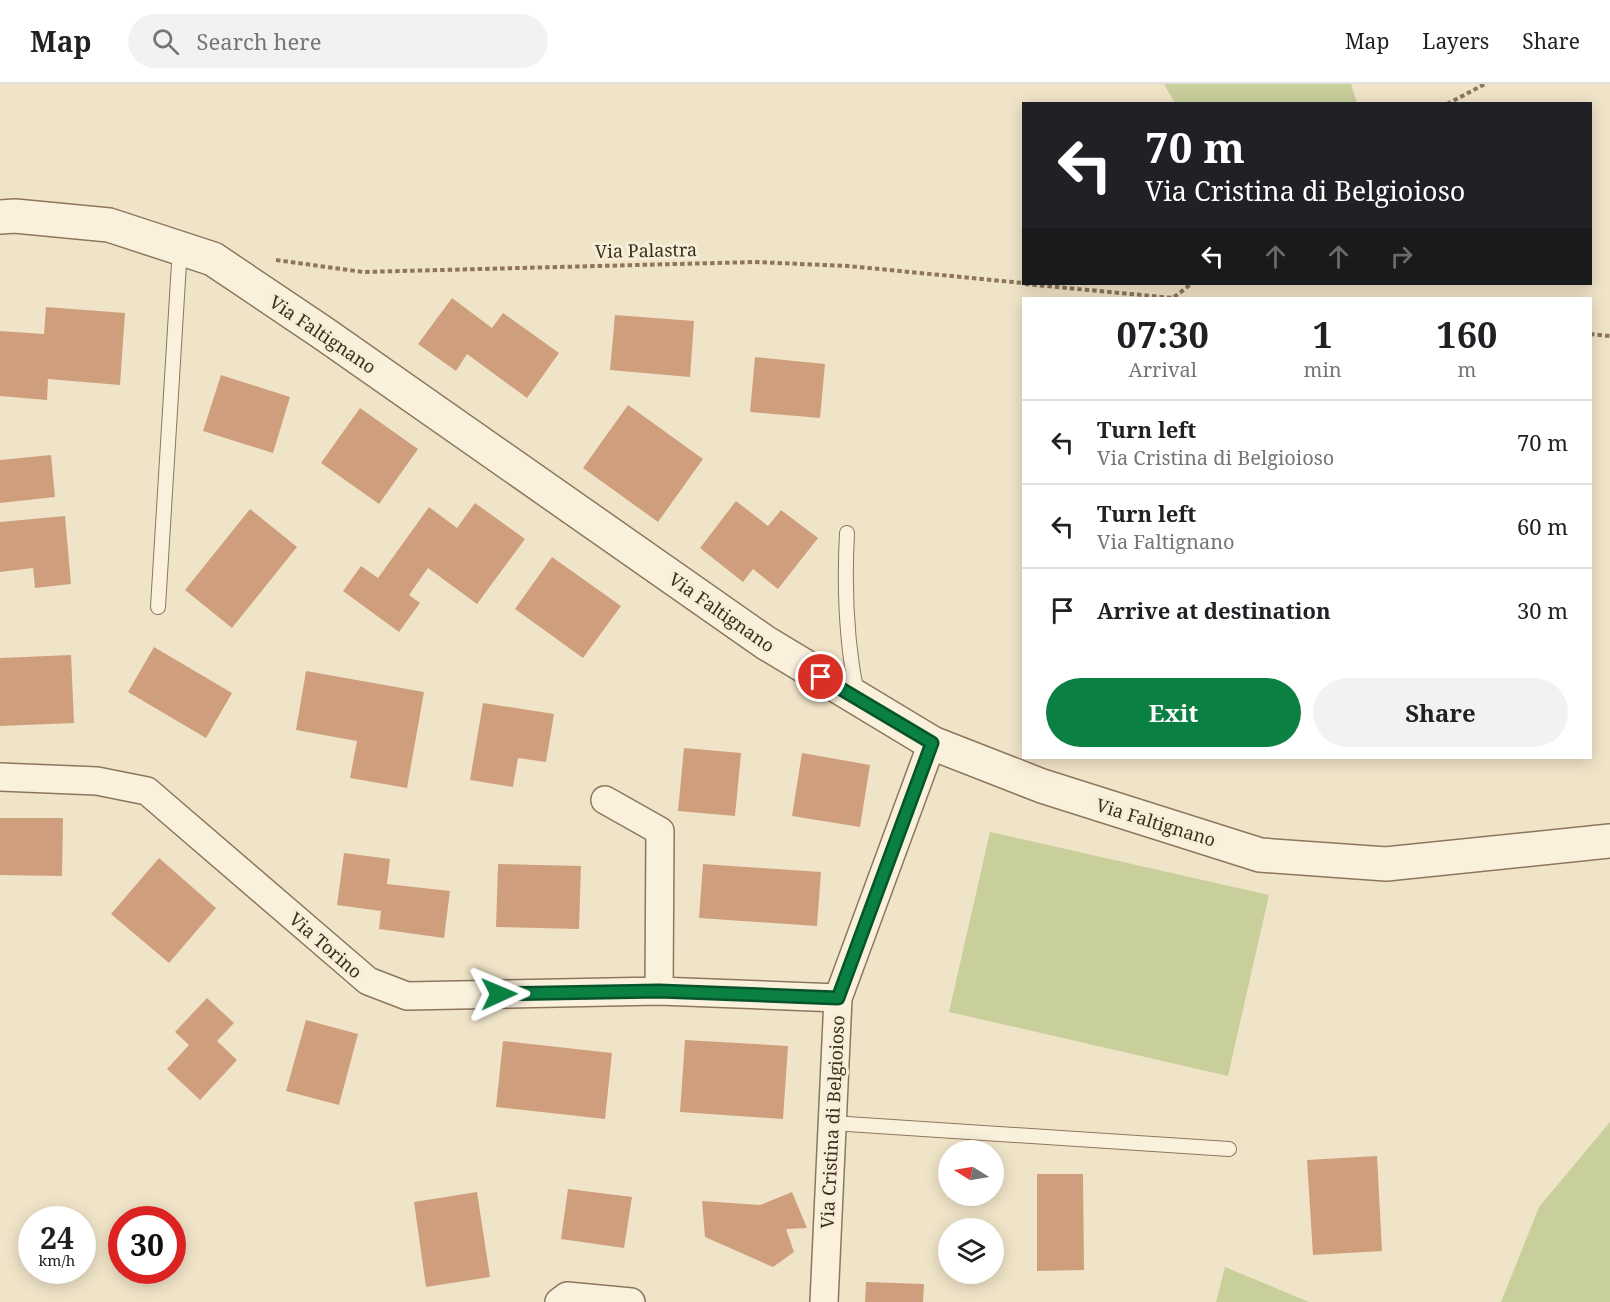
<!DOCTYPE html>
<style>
:root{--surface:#fff;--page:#f2f2f2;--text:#202124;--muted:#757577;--line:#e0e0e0;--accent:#0b8043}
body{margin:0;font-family:"Noto Serif",serif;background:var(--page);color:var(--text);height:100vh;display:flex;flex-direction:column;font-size:22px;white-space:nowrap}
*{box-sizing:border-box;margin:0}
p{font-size:20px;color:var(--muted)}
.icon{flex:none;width:33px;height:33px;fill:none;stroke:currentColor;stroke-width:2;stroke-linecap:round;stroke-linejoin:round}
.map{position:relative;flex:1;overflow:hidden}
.drawer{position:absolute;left:1022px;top:213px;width:570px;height:462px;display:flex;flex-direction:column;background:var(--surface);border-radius:0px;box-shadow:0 3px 15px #0003}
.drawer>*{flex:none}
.banner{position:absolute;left:1022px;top:18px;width:570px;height:183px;border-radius:0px;box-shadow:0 3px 15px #0003;background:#202124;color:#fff;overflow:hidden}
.needle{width:39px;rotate:281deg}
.tools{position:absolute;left:938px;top:1056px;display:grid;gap:12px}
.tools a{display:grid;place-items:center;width:66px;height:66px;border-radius:50%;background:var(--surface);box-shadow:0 3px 15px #0003;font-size:30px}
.speed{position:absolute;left:18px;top:1122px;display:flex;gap:12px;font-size:30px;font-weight:700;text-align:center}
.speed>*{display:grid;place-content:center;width:78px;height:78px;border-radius:50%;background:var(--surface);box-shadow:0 3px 15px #0003;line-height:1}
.speed small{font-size:15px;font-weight:400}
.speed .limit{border:9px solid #d22;background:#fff;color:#111}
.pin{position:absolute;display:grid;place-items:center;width:51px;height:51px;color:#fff;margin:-26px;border:3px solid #fff;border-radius:50%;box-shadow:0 2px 6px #0007}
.me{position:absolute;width:66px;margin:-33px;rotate:89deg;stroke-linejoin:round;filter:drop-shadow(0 0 4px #0008)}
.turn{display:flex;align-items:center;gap:21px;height:126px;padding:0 24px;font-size:27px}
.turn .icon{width:78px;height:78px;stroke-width:2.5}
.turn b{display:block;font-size:42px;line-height:51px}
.lanes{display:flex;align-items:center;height:57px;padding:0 24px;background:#0003;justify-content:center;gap:30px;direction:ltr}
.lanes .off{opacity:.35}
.eta{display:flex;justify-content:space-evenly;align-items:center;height:102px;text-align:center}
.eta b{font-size:36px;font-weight:700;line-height:42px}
.action{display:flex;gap:12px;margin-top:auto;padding:12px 24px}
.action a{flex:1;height:69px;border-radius:36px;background:var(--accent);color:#fff;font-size:24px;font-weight:700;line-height:69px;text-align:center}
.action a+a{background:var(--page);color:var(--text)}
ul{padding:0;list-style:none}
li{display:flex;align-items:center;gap:18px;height:84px;padding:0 24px;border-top:2px solid var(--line)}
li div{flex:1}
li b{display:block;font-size:22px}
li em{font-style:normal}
header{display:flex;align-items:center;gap:36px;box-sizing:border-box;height:84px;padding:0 30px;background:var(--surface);border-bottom:2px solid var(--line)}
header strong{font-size:28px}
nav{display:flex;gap:33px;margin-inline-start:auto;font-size:21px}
.search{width:420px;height:54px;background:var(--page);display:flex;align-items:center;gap:15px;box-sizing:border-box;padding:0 21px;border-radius:33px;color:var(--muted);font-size:22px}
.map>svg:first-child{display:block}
.green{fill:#c9cf9b}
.building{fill:#cf9f7d}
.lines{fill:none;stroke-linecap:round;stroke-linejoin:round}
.service-casing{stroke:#8d765c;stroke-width:16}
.minor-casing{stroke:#8d765c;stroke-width:30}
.tertiary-casing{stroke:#8d765c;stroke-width:36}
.path{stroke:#8d765c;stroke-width:4;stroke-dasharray:4.5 3;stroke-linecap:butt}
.service{stroke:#faf1dc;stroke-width:14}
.minor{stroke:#faf1dc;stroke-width:27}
.tertiary{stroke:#faf1dc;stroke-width:33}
.route-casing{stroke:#07532c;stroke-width:15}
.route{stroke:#0b8043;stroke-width:10}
.labels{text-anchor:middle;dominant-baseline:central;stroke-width:6;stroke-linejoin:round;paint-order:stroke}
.street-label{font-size:18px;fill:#3d2e20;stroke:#f7eed8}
</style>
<header>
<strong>Map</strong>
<div class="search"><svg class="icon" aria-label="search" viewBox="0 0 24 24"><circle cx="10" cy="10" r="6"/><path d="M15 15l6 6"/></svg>Search here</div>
<nav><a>Map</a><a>Layers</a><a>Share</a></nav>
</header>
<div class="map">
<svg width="1610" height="1218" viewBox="0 0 1610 1218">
<rect width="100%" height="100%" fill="#f0e4c8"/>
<path class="green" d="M1164,0H1351L1357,19H1175Z
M990,748L1269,811L1228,992L949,928Z
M1610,1038V1218H1501L1539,1123Z
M1225,1183L1309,1218H1216Z"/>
<path class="building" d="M452,214L492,244L503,229L559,269L527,314L467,270L456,287L418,260Z
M46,223L125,229L120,301L48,295L47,316L0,312V247L44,250Z
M615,231L694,237L690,293L610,286Z
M755,273L825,280L820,334L750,328Z
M221,291L290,313L273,369L203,347Z
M628,321L703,375L658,438L583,384Z
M360,324L418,365L379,420L321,379Z
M51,371L55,413L0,419V376Z
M736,417L768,442L781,426L818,454L778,505L753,485L743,498L700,464Z
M475,419L525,455L477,520L428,484L409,511L420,519L399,548L343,507L361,482L378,494L429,423L457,444Z
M250,425L297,463L232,544L185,506Z
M65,432L71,500L35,504L33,484L0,488V438Z
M552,473L621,522L583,574L515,525Z
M154,563L232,609L206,654L128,608Z
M71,571L74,639L0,642V574Z
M306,587L424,608L407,704L350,694L357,657L296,646Z
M483,619L554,630L546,678L518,674L513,703L470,696Z
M684,664L741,669L735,732L678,727Z
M802,669L870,681L860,743L792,732Z
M0,734H63L62,792L0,791Z
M344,769L390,775L387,800L450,807L444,854L379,845L381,827L337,821Z
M159,774L216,824L169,879L111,830Z
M498,780L581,782L579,845L496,843Z
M703,780L821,788L817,842L699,834Z
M207,914L234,939L217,957L237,976L200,1016L167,985L189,961L175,948Z
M306,936L358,950L339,1021L286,1007Z
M685,956L788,962L783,1035L680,1028Z
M503,957L612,969L605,1035L496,1023Z
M1377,1072L1382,1167L1313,1171L1307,1076Z
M1037,1090H1083L1084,1186L1037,1187Z
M568,1105L632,1113L624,1164L561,1155Z
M477,1108L490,1193L426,1203L414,1118Z
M792,1108L807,1144L786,1145L794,1168L773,1183L705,1153L702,1117L760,1121Z
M866,1198L924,1200L923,1218H865Z"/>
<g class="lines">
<g class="service-casing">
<path id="service" d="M847,449C844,504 846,557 857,611
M158,523L180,163
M832,1039L1229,1065"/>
</g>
<g class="minor-casing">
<path id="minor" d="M0,693L97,697L147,707L368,897L407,912L659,907L838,914
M605,716L660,747L659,907
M559,1218L567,1212L631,1218
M824,1218L838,914L932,659"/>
</g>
<g class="tertiary-casing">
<path id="tertiary" d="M0,133L15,132L109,141L213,175L323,249L766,559L932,659L1042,702L1260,771L1386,780L1610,757"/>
</g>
<path class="path" d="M1447,20L1485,0
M276,176L363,188L755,178L848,182L1023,199
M1025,200L1173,214L1191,200
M1590,250L1610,252"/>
<use href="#service" class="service"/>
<use href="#minor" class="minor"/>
<use href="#tertiary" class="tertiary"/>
</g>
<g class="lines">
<g class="route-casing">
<path id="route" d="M499,910L659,907L838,914L932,659L821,593"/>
</g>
<use href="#route" class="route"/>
</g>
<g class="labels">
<g class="street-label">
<text transform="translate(646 166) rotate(-1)">Via Palastra</text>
<text transform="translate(323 250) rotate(34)">Via Faltignano</text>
<text transform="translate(722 528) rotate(35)">Via Faltignano</text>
<text transform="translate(1156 738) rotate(17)">Via Faltignano</text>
<text transform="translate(326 861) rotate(41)">Via Torino</text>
<text transform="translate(832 1038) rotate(-87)">Via Cristina di Belgioioso</text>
</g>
</g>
</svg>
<div class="tools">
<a><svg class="needle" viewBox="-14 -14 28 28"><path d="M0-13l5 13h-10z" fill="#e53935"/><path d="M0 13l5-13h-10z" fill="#757577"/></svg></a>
<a><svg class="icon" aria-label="layers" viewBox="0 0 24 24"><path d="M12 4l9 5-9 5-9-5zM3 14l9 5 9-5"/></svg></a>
</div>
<div class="speed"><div>24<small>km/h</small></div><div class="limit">30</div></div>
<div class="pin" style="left:821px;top:593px;background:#d93025"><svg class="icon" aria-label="arrive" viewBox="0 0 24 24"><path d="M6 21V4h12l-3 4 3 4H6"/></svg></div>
<svg class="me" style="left:499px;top:910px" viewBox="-20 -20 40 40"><path d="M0-17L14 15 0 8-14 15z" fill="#0b8043" stroke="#fff" stroke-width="4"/></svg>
<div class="banner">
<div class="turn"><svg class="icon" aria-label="left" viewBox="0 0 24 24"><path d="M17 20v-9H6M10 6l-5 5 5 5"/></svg><div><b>70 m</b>Via Cristina di Belgioioso</div></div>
<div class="lanes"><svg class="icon" aria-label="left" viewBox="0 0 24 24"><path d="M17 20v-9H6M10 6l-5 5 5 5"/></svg><svg class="icon off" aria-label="ahead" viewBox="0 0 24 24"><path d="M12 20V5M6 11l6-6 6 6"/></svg><svg class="icon off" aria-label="ahead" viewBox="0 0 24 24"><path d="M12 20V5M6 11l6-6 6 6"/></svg><svg class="icon off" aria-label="right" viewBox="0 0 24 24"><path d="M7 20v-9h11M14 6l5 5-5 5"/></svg></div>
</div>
<section class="drawer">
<div class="eta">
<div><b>07:30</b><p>Arrival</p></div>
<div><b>1</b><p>min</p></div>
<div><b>160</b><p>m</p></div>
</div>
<ul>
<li><svg class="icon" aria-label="left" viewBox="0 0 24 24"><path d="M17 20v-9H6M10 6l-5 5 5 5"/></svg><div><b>Turn left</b><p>Via Cristina di Belgioioso</p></div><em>70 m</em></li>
<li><svg class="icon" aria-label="left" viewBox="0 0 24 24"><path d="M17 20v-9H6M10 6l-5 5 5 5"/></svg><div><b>Turn left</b><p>Via Faltignano</p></div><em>60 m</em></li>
<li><svg class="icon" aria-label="arrive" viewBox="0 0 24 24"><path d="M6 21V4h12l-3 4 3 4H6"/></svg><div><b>Arrive at destination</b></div><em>30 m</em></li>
</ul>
<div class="action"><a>Exit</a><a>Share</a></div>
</section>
</div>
